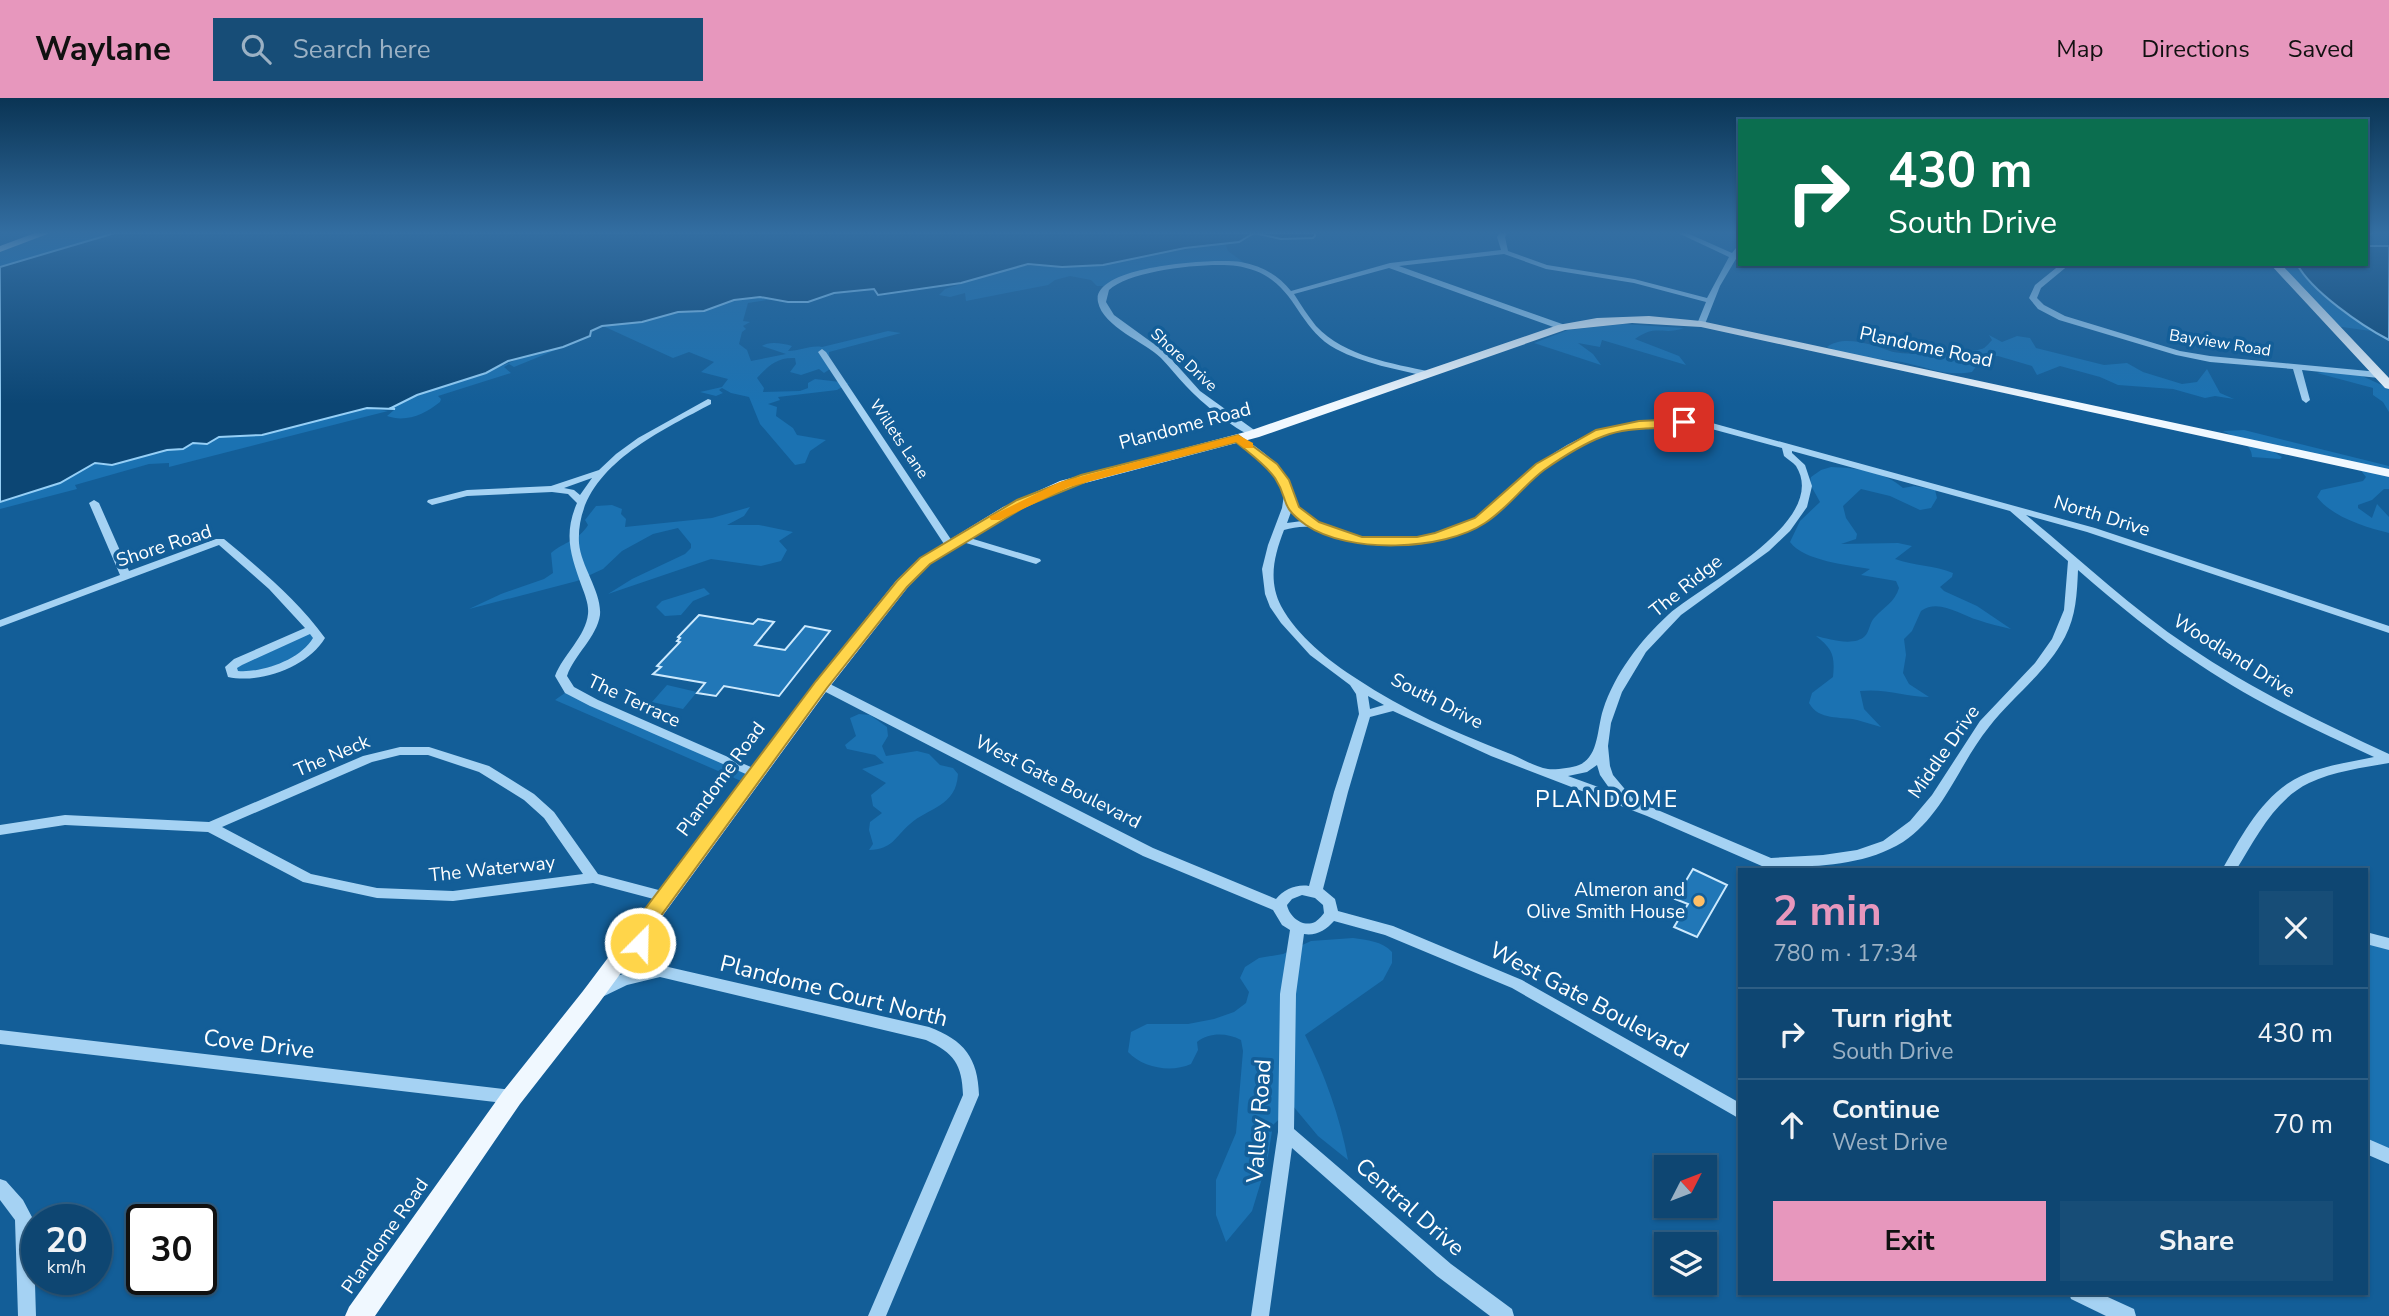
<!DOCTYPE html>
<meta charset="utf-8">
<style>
:root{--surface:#0e4672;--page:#174d77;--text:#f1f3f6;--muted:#9bb1c4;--line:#2e5e84;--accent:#e797bd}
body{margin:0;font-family:"Nunito Sans",sans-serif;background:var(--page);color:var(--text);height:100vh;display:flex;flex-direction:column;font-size:26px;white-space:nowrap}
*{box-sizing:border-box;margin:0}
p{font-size:23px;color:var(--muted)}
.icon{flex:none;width:38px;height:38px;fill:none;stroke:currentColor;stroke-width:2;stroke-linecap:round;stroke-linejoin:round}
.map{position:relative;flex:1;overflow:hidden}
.drawer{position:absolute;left:1738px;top:770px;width:630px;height:427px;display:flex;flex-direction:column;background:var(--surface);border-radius:0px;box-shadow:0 2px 5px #0004,0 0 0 2px var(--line)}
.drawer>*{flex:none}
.banner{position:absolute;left:1738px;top:21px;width:630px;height:147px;border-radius:0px;box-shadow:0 2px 5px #0004,0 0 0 2px var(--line);background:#0b6e4f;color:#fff;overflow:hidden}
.needle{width:46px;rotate:48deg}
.tools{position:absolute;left:1654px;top:1057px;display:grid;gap:14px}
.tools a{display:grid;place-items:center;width:63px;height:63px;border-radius:0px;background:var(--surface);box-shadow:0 2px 5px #0004,0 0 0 2px var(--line);font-size:35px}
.speed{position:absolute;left:21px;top:1106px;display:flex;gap:14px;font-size:35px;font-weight:700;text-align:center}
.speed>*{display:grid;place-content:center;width:91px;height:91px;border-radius:50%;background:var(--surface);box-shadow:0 2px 5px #0004,0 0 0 2px var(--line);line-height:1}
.speed small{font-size:18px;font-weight:400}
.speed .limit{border:4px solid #111;border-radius:10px;background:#fff;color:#111}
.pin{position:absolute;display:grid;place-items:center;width:60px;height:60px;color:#fff;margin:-30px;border-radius:14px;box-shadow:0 4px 10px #0006}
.me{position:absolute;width:77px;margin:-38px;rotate:23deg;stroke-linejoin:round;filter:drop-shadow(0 0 5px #0008)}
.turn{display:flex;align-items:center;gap:24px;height:147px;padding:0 35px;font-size:32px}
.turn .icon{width:91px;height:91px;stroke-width:2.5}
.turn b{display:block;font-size:49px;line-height:60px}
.round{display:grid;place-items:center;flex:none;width:74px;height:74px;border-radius:0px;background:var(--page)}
.headline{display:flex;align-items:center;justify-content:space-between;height:119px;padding:0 35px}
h1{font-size:42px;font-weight:700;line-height:52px;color:var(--accent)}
.primary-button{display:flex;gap:14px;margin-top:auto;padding:14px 35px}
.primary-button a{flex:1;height:80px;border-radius:0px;background:var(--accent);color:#111;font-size:28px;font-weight:700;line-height:80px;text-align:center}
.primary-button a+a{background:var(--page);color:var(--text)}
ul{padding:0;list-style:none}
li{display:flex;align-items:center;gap:21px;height:91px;padding:0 35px;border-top:2px solid var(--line)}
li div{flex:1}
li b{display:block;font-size:26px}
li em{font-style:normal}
header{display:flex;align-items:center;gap:42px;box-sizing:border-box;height:98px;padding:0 35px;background:var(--accent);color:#111}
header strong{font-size:33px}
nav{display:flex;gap:38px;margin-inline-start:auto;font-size:24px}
.search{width:490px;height:63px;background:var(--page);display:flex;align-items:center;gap:18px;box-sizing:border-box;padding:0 24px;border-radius:0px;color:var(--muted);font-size:26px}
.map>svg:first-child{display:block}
.green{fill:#1b72b2}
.water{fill:#0c4674;stroke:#96cff6;stroke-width:2}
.building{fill:#2177b7;stroke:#cce9fd;stroke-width:2}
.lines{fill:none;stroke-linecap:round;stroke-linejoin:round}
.minor{fill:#a5d2f3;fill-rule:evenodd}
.major{fill:#f0f8ff;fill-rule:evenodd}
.route{fill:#ffd54a;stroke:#a68a30;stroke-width:2}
.slow{fill:#f59e0b}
.poi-dot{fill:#ffbf66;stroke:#135e98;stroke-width:2.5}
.labels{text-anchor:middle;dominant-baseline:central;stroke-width:7;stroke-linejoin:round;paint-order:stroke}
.far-street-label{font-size:16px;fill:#fff;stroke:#135e98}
.street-label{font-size:19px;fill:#fff;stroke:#135e98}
.poi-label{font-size:19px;fill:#fff;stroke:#135e98;text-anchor:end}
.quarter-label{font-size:23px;letter-spacing:2px;fill:#fff;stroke:#135e98}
.near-street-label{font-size:23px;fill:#fff;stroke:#135e98}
</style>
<header>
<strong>Waylane</strong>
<div class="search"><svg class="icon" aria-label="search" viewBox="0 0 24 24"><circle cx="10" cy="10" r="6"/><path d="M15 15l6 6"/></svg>Search here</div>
<nav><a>Map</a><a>Directions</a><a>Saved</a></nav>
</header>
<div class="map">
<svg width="2389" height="1218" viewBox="0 0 2389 1218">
<rect width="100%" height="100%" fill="#135e98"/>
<path class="green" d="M45,135H115L0,169V151Z
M1225,145L1228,153L1250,169L1209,165L1132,176L1108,188H1097L1091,182L1070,178L1055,182L1048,187L966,203L965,195L950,199L939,197L945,191L1015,168L1103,167L1119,162Z
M2275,166H2297L2331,203L2371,233L2335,228Z
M760,199L773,201L748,205L743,223L750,224L743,228L746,231L742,234L739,246L747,252L751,263L786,256L762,248C768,243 783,245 792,248L788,253C801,253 809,247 822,249L888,233L901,235L829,254L830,271L824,275L819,271L801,277L790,274L796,266L795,260C777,259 768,268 757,280L764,290L763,294L800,293L808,290V285L815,281L849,285L837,292L778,299L780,302L768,306L777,309L776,318L793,330L797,337L826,342L810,353L805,365L795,367L760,326L749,299L731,295L722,290L719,292L723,295L716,298L700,294L722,289L728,281L701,274L714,264L689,254L673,260L603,228L642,224L678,214H692L734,202Z
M1623,226L1684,230C1662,238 1657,225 1635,241L1679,258L1686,267L1602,242L1600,249L1578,245L1593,256L1601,267L1534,245L1568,232Z
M1989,237L2002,244L2017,238L2030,240L2036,250L2104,267L2127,265L2143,274L2182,286L2197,284L2207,271L2220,295L2234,301L2215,298L2205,300L2173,291L2118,287L2100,279L2060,268L2037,277L2032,268L1998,258L1983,259L1972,274C1947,279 1926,269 1902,264C1878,260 1850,260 1827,249C1843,236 1874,247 1890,253C1902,258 1972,256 1984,250C1986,249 1990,244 1992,242Z
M563,249L514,269L509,266L504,269L511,275L438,298L441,301L440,304C425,316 406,325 387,318L394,312L391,310L393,308C423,294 455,286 486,274C510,265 536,252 563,249Z
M2325,273L2360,277L2386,289L2389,291V314L2383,304L2373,297V290L2317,275Z
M367,310L388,313L169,369V365L149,366L75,387L77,391L0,411V404L60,385L95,365L103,367L128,362L167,352L183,351L193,345L213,343L219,339L247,336Z
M2244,332L2389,368V391H2384L2372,402L2358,407V410L2372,420L2377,406L2389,419V435C2365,429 2332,419 2317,399L2321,392L2363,383L2366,379L2359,370L2264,348L2282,359L2280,361L2252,359C2252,345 2235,339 2223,333Z
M1831,369C1856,370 1884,373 1903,390L1914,388L1935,392L1937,400L1931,410L1920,412L1890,398L1861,391L1843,408L1846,420L1857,436L1856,441L1841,446L1898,445L1912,448L1895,461C1914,468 1935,467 1953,475L1952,479L1940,489L1944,493L1977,508L2011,531C2000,528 1989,526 1978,522C1960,517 1939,500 1921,513L1912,533L1904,541L1906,557L1903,575L1909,586L1929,599C1906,599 1885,590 1860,593L1864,611L1881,629C1873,627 1865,624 1857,622C1840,618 1819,623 1809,605L1812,595L1833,579C1835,558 1833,551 1816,538C1829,541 1854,549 1865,538C1870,533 1869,525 1875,519C1884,509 1895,504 1899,490L1896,483L1861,477L1870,471C1848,467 1804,463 1790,444L1800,423L1820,404L1810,386L1811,379L1821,372Z
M612,407L622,411L621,416L626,421L625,429L712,420L750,409L744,418L727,427H759L793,434L779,443L787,452L781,463L761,468L711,461L608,496L632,481L685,456L691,450V446L678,430L653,436L622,453L603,471L577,483L469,511L501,496L544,481L553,475L551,455C564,444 579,442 588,427L585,422L596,408Z
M704,490L710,496L693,503L681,517L665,518L656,509L662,503Z
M312,531L319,542L284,565L239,578L231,569Z
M667,587L697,594L683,611L652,604Z
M569,592L755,676L748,686L555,602Z
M859,616L870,617L887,629L888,638L882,648L886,658L917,653L929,656L940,667L953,670L958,676C956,709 929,709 910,726C894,740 893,751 869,752L873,746L869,732L870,724L882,715L873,708L871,697L886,685L862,671L884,665L875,657L847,651L845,647L856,638L850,620Z
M1353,840C1367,842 1382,843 1392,854V865L1383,882L1305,937C1325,977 1340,1019 1348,1062L1318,1038L1293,1008L1273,1027L1267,1064L1252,1113L1226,1144L1216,1117V1082L1236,1035L1243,953L1241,942C1227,935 1210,934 1197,944L1198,952L1191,966C1171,975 1143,970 1128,954L1131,934L1147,926H1188L1214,921L1234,914L1246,905L1249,894L1240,880L1245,869L1259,860L1283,856L1311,843Z
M2366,840L2389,846V1058L2366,1048Z"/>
<path class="water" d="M115,135H1315V138L1313,140L1281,141L1254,135L1239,144L1185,150L1103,167L1062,169L1028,166L961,185L878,197L874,191L834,195L808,204H788L760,199L734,202L704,213L678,214L642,224L602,228L591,233L590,238L563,249L508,263L486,275L417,297L391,310L395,311L367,310L262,337L219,339L207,346L193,345L183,351L167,352L112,367L95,365L60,385L0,404V169Z
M2366,148H2389V242C2362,228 2311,193 2297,166H2366Z"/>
<path class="building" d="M699,517L753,526L758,521L774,524L755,547L785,552L805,528L830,533L779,598L724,588L716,598L697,595L705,585L653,576L661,569L657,568L680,544L677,543L680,540L678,539Z
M1693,771L1727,787L1697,839L1674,829L1688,806L1675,801Z"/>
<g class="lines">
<path class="minor" d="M1500,135H1507L1505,139L1508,153L1547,167L1634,181L1707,200L1729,159L1678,135H1687L1732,155L1740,145V154L1720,188L1705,226L1701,228L1697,226L1706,204L1634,185L1546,171L1504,156L1399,168L1565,227V231H1559L1389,170L1294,196C1301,207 1308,218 1316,228C1345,259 1392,265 1431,274V278L1428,279C1397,271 1364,266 1336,251C1303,233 1298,201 1272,182C1262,174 1249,170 1237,168C1208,164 1130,172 1109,192L1106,204L1114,217L1165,254L1200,293L1257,334V338L1254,339C1232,330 1202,305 1186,288C1177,279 1170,269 1161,260C1145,244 1103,229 1098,204C1090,167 1218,160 1241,164C1262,168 1278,177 1291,193L1390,165L1501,152L1497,139Z
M2061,166H2070L2041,190L2037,200L2044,207L2065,218L2180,253L2210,258L2379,274L2383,277L2379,280L2302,272L2310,302L2306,305L2302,302L2293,271L2210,264L2176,257L2059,222L2038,211L2029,200L2035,187Z
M822,251L826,254L954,446L953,448L949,449L944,446L818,254Z
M708,301L711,302V306C657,335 575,372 579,445C581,469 602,494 600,517C597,539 574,557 567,578L574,589L598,602L760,673L761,676L760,679L755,680L590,608L565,595L555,578C563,557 586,538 588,516C589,507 585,497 582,489C571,458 563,437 577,405L568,396L552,394L467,398L432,407L427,404L428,402L467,392L551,388L599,372L616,356L638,340ZM592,380L580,397L574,392L564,390Z
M1669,321L1712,325L2095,430L2389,528V535L2087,434L2026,417C2080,461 2130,509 2188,548C2251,591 2320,624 2389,656V665C2362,670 2334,673 2309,685C2274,702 2256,740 2236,772H2222C2239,742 2258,706 2287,686C2312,669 2345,665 2374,659C2315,632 2255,604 2200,567C2157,539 2117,506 2078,472C2077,496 2076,518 2065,539C2046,575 2013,598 1989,629C1959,666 1944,717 1903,744C1869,765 1828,768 1790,769L1791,772H1771L1647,718L1491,658L1393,613L1370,619L1348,694L1323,791L1335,801L1338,813L1393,828L1522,882L1740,1005V1021L1512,890L1385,837L1334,823C1326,832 1316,838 1304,836L1296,896L1294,1031L1451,1166L1512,1211L1514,1218H1490L1437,1178L1292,1050L1269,1218H1251L1278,1034L1280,896L1290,832L1282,827L1273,812L1143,758L818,590L816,587L822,583L826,584L1153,750L1276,801C1284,791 1297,786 1309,788L1334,694L1359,616L1356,596L1350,587L1310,557L1281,525L1270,509L1265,496L1262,471L1268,447L1282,410L1284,397L1280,385L1271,372L1235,342V338H1241C1263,354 1295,374 1294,404C1333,453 1433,451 1481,418C1496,407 1507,393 1520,381C1535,368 1550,357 1567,347C1600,329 1633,322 1669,321ZM1669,327L1708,330L1782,350L1784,358C1787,361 1793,364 1796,368C1831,424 1700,488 1668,517C1640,543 1615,575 1603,612C1597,630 1599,659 1579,667C1571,670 1555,672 1548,671C1535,669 1521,660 1508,655C1456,635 1403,612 1357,581C1329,563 1297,538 1281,508C1268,482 1274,458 1284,432C1292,430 1301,428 1310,429C1317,430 1324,434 1330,437C1340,440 1351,443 1361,445C1391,451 1423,447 1451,439C1487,428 1503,408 1529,384C1570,347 1614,327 1669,327ZM1792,353L2010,413L2068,463L2064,512L2052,541L2035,565L1980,623L1932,697L1910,723L1883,743L1857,752L1823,757L1771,760L1634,702L1613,677L1610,668L1608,648L1611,625L1622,594L1646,554L1681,517L1769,453L1790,433L1807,409L1812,388L1805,367L1792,355ZM1291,414L1302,423L1287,425ZM1368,598L1384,607L1370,611ZM1597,667L1600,677L1612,694L1568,678L1587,674ZM1302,797L1315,800L1323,807L1324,815C1322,818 1317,823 1315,824C1302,830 1289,818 1287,807L1292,801Z
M94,402L99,405L129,473L216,441H224C260,471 297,501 325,540C308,569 260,586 228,579L225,569L234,561L305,530L269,491L219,447L0,529V522L120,477L89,405ZM310,536L313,540C300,562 262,575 238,573L237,570L242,567Z
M960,437L1040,461L1041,463L1036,466L956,442L955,440Z
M400,649H429L489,668L534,696L554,714L598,776L670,795L672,799L670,803L665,804L593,785L453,803L377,800L303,784L208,734L65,727L0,737V727L65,717L209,724L363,658ZM400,657H428L479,674L524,702L544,720L583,776L453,793L377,790L311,776L222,729L372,664Z
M640,826L645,828C652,846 648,854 664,868L929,929C964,942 978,960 979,997L886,1218H868L963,997C962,966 954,955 926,942L660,879L627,887L598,901L593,899L590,895C600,880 630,874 647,870C637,859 630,843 635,828Z
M2366,834L2389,840V852L2366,846Z
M0,932L512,992L518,994L520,999L518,1004L512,1006L0,946Z
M2366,1040L2389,1050V1066L2366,1056Z
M0,1081L6,1083L23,1102L33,1121L36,1218H18L15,1122L0,1102Z
M2069,1195H2099L2134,1211L2136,1218H2106L2071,1201Z"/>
<path class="major" d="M35,135H50L0,154V148Z
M2366,135H2375L2366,138Z
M2270,166H2281L2389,280V291L2385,290Z
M1649,218L1701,223L2389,371V379L1701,229L1632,225L1565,232L1259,339L1070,389L1013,415L930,466L908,489L828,591L599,905L520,1006L375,1218H345L349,1209L504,992L583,893L816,583L896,483L920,460L1003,409L1060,383L1249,333L1558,227L1597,220Z"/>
</g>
<linearGradient id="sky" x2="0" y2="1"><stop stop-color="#0a3454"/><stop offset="0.44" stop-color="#336ea2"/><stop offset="1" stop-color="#336ea2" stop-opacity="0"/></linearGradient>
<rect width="2389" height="306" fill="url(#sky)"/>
<path class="route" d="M1684,321L1688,322V327C1661,333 1632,327 1604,338C1585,345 1561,360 1544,372C1523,388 1507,411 1485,425C1443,453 1348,456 1306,427C1278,407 1290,403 1275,380C1265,366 1249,355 1236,344L1090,382L1026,408L930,466L907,489L827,590L650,833L647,850L640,852L634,850L630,832L633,827L816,583L897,483L920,460L1017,402L1081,377L1238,337L1277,366L1289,382L1299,409L1319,424L1362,439H1417L1435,435L1475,420L1536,366L1596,332L1639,323Z"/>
<path class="slow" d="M1238,337L1253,345V350H1244L1236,344L1069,389L1000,422H991L989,419L1060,384Z"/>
<circle class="poi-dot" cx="1699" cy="803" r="7"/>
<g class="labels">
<g class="far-street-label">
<text transform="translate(2220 245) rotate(9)">Bayview Road</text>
<text transform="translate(1184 262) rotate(43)">Shore Drive</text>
<text transform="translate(899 341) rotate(56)">Willets Lane</text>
</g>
<g class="street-label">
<text transform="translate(1926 249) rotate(12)">Plandome Road</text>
<text transform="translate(1185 328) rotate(-15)">Plandome Road</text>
<text transform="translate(2102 418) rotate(17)">North Drive</text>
<text transform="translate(164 448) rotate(-18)">Shore Road</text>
<text transform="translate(1686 488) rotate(-39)">The Ridge</text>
<text transform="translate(2234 558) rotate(32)">Woodland Drive</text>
<text transform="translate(634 603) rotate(25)">The Terrace</text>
<text transform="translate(1437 603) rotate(27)">South Drive</text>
<text transform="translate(1944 654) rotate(-55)">Middle Drive</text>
<text transform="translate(332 658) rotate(-23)">The Neck</text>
<text transform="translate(721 681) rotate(-54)">Plandome Road</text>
<text transform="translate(1058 684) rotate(27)">West Gate Boulevard</text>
<text transform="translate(492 771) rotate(-6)">The Waterway</text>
<text transform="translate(385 1138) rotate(-55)">Plandome Road</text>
</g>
<g class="poi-label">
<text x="1685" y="792">Almeron and<tspan x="1685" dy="22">Olive Smith House</tspan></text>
</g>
<g class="quarter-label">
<text x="1607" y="701">PLANDOME</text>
</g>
<g class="near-street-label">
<text transform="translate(834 893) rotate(14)">Plandome Court North</text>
<text transform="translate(1589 902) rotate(28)">West Gate Boulevard</text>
<text transform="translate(259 946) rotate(7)">Cove Drive</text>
<text transform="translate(1259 1023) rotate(-86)">Valley Road</text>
<text transform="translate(1410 1109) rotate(41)">Central Drive</text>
</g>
</g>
</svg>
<div class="tools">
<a><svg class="needle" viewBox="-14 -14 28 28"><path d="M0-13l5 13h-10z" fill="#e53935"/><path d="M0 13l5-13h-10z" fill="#9bb1c4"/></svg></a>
<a><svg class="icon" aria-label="layers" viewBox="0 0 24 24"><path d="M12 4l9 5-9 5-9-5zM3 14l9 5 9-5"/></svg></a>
</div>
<div class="speed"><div>20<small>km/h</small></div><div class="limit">30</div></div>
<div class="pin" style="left:1684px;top:324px;background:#d93025"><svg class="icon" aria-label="arrive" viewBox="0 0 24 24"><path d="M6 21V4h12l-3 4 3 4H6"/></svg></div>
<svg class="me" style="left:640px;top:845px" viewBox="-20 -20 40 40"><circle r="17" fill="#ffd54a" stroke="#fff" stroke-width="3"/><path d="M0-11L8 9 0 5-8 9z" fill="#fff"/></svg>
<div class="banner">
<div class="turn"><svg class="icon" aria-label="right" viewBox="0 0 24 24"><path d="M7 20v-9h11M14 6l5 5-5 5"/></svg><div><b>430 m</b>South Drive</div></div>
</div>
<section class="drawer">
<div class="headline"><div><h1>2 min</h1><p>780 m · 17:34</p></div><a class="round"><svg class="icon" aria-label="close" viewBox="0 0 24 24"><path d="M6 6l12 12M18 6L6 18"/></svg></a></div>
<ul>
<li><svg class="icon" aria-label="right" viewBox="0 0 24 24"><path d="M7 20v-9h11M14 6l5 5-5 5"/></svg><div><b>Turn right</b><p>South Drive</p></div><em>430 m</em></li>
<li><svg class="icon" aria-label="ahead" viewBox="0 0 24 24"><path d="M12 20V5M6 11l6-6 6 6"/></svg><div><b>Continue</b><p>West Drive</p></div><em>70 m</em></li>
</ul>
<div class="primary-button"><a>Exit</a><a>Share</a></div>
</section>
</div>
